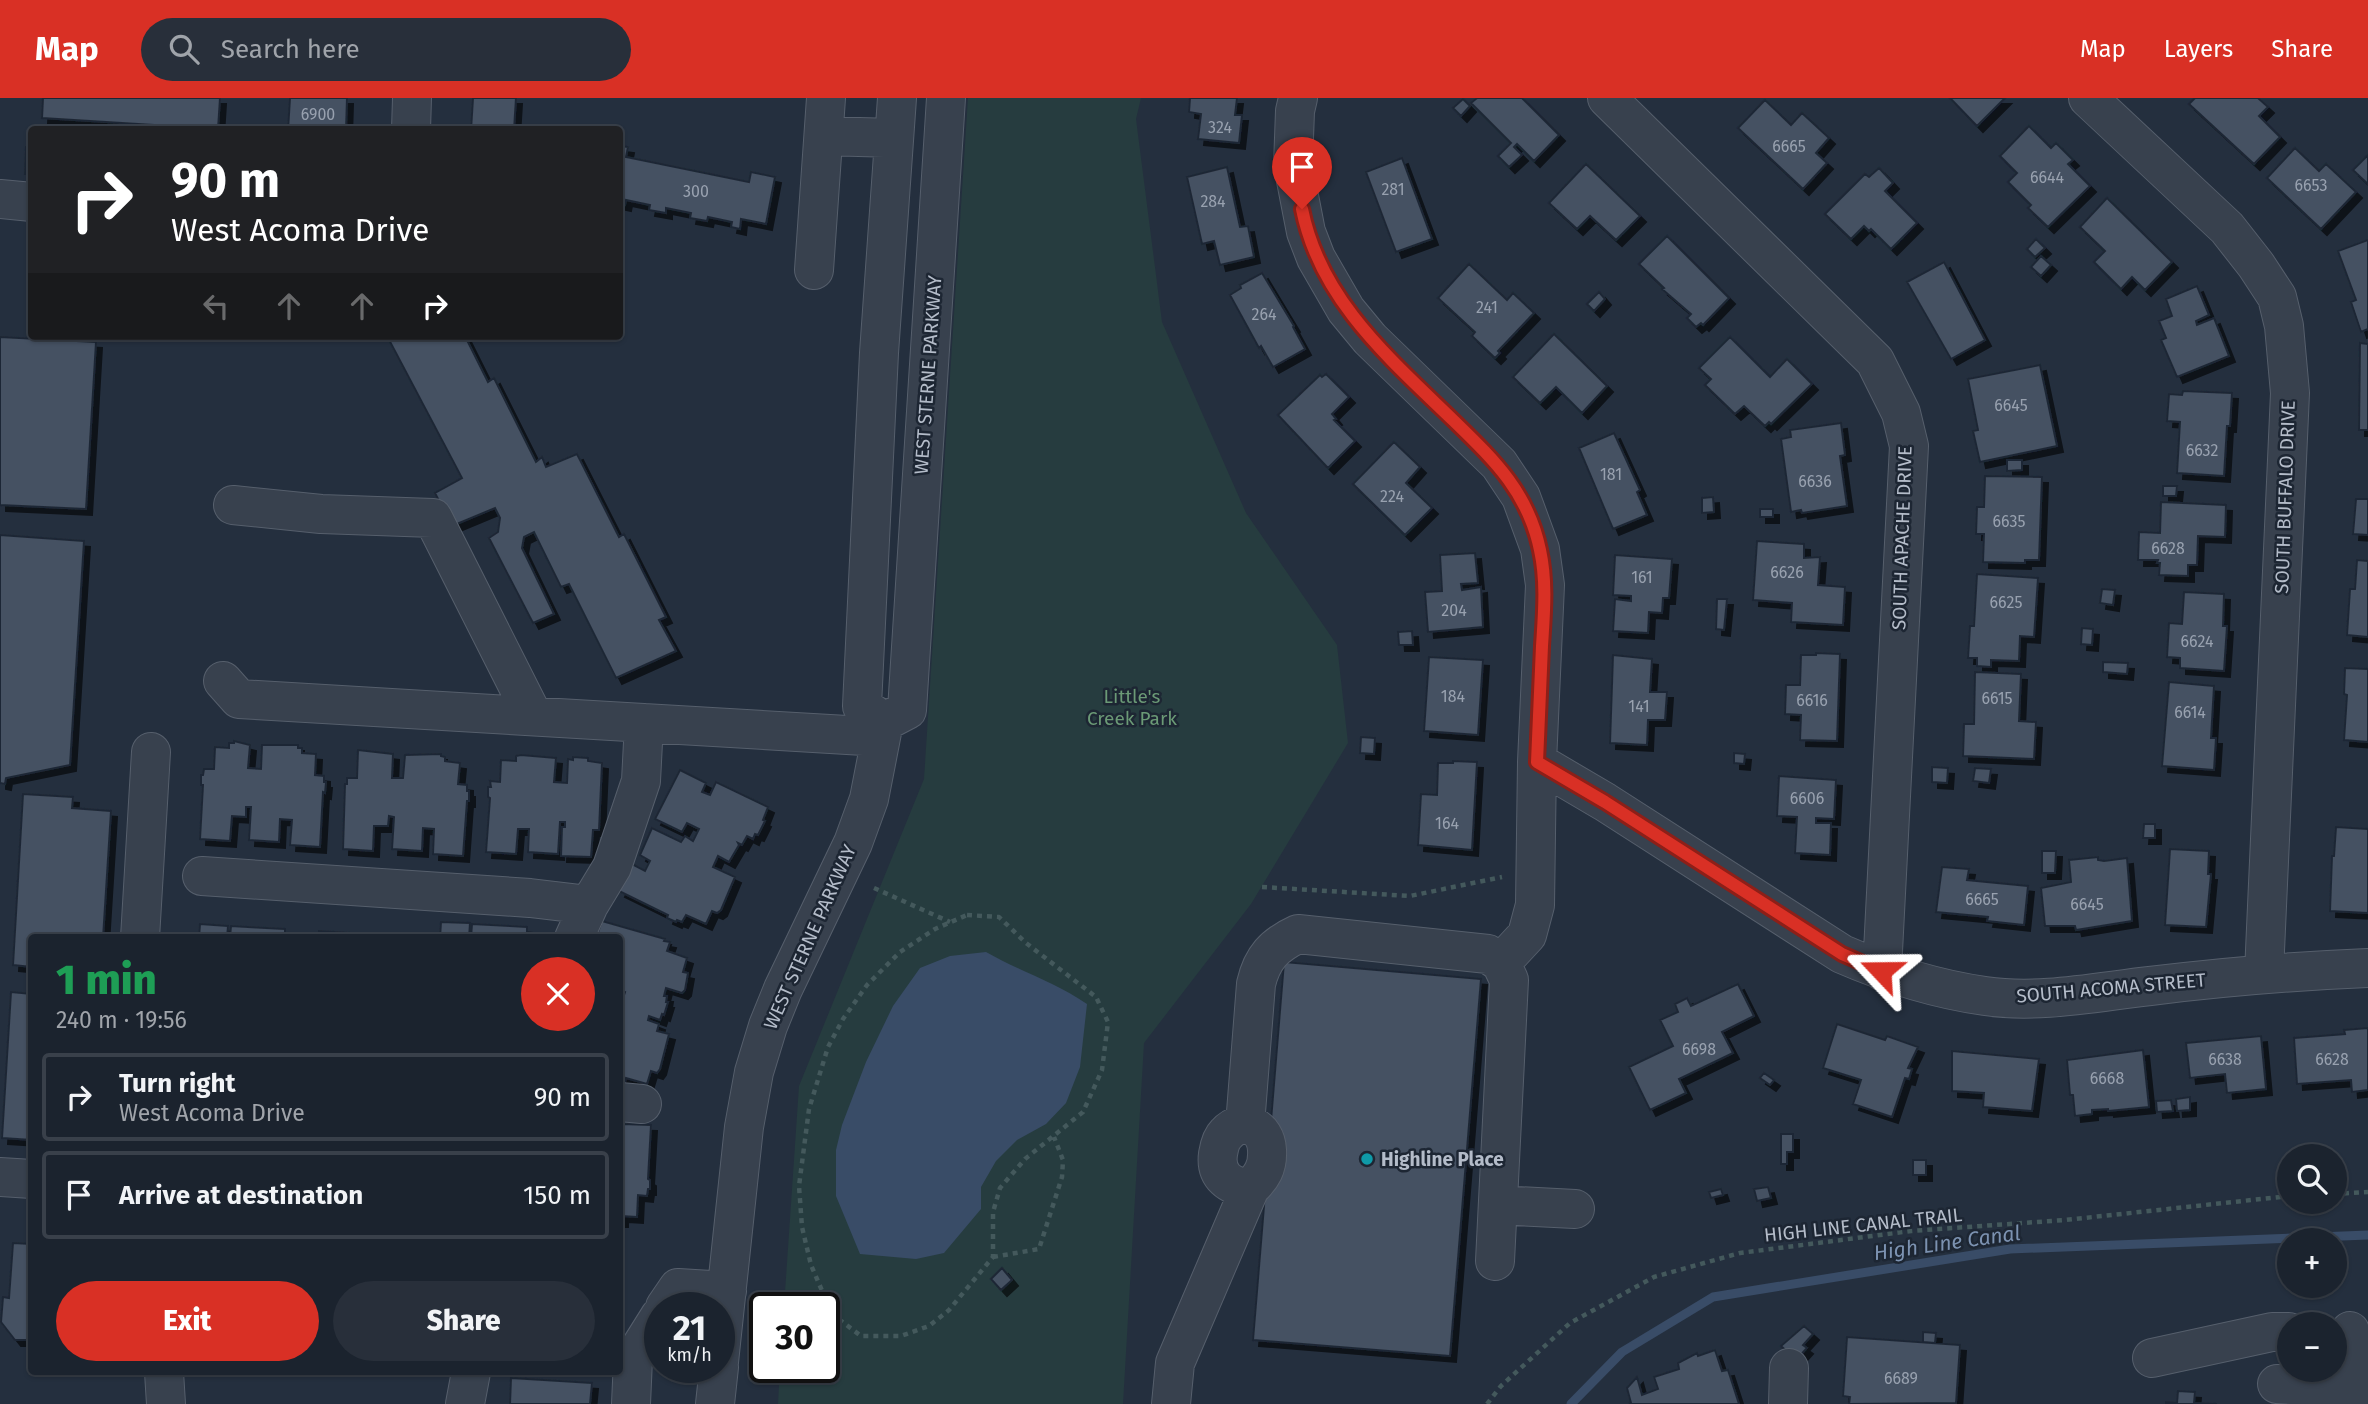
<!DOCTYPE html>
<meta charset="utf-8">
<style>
:root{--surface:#1b232e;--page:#282f3a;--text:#f1f3f6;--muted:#a0a4aa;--line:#39404a;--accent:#d93025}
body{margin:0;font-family:"Fira Sans",sans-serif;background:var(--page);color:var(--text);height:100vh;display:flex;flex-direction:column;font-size:26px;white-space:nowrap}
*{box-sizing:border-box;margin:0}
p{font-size:23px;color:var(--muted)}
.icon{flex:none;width:38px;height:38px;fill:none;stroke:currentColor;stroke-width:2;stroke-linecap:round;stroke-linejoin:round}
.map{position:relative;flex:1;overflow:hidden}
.details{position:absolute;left:28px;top:836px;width:595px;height:441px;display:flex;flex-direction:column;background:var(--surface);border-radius:7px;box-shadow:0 2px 5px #0004,0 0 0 2px var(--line)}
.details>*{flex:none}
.hud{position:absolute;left:28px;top:28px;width:595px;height:214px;border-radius:7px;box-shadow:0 2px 5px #0004,0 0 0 2px var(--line);background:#202124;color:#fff;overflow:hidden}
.tools{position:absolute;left:2277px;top:1046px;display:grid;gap:14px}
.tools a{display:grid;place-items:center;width:70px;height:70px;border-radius:50%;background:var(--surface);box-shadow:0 2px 5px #0004,0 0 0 2px var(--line);font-size:35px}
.speed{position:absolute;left:644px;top:1194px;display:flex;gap:14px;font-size:35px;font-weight:700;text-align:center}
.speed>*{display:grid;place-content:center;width:91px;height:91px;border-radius:50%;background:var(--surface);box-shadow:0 2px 5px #0004,0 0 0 2px var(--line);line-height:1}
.speed small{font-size:18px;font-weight:400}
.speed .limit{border:4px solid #111;border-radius:10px;background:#fff;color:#111}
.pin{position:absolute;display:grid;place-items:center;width:60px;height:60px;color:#fff;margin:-72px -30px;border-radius:50% 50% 50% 0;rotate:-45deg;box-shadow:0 0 7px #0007}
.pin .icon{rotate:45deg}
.me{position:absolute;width:77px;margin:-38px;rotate:293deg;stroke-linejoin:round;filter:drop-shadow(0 0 5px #0008)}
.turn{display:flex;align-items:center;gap:24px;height:147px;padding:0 28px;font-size:32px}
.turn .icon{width:91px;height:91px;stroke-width:2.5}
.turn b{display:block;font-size:49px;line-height:60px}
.lanes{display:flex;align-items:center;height:66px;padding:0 28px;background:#0003;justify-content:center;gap:35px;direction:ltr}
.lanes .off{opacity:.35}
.round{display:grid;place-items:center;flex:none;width:74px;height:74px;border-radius:37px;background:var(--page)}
.headline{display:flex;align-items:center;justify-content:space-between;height:119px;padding:0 28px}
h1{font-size:42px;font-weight:800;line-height:52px;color:#1e9e55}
.cta{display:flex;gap:14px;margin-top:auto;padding:14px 28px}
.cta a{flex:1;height:80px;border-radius:42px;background:var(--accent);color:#fff;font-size:28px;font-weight:800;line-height:80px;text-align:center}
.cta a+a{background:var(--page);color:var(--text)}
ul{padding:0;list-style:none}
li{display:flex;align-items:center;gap:21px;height:88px;margin:0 14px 10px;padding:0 14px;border:4px solid var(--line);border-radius:7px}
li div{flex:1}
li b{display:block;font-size:26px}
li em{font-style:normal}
header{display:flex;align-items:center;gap:42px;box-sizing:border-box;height:98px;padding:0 35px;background:var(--accent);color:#fff}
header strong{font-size:33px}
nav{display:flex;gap:38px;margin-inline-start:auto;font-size:24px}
.search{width:490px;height:63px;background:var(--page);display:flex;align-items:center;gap:18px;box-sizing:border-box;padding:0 24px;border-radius:38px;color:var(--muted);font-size:26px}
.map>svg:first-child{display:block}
.green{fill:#263c3f}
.water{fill:#394c67}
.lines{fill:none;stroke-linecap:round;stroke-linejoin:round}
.stream{stroke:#394c67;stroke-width:9}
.building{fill:#455162;stroke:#1f2835;stroke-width:2;filter:url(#shadow)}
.minor-casing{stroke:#565f6c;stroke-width:40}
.path{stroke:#44595c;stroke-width:4.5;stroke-dasharray:5 5;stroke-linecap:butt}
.minor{stroke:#38414e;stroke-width:38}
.route-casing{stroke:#8d1f18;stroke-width:18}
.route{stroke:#d93025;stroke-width:12}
.culture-dot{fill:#0f9aa8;stroke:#1d2633;stroke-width:2.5}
.labels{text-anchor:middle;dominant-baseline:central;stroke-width:5;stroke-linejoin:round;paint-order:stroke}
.number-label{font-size:16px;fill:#98a1af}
.street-label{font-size:19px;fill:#b4bcc9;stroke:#1d2633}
.park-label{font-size:19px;fill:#6b9a76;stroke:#1d2633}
.poi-label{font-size:19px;font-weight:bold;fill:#b4bcc9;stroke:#1d2633;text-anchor:start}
.water-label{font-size:21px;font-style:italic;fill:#7c92b1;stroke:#1d2633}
</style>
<header>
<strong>Map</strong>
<div class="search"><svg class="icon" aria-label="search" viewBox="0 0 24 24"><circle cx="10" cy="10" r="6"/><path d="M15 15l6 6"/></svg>Search here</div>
<nav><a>Map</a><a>Layers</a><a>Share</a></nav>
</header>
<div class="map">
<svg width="2368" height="1306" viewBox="0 0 2368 1306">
<defs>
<filter id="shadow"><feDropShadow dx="6" dy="6" stdDeviation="0" flood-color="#0009"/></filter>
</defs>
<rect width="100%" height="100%" fill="#242f3e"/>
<path class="green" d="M968,0H1141L1136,21L1162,224L1246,415L1337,547L1348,645L1251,806L1144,945L1123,1306H778L780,1269H824V1209H784L799,988L924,681Z"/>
<path class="water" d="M986,854C1019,873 1055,884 1087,906L1080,969L1066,1005L1046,1026L1017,1042L996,1063L981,1089V1111L944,1155L916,1161L860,1156L836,1098V1052L842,1027L866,964L893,908L920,870L950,858Z"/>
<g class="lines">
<path class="stream" d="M1571,1306L1622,1254L1713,1199L2010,1151L2368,1137"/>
</g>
<path class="building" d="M43,0H220L218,31L42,20Z
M290,0H347L346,32H288Z
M473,0H516L514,32H471Z
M1190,0H1237L1235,17H1242L1239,45L1198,41L1201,16L1189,14Z
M1477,0H1522L1559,37L1534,63L1517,46L1514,49L1522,57L1509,69L1498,58L1511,45L1471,5Z
M1950,0H2005L1977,28Z
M2195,0H2258L2268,9L2259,18L2280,39L2254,66L2189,6Z
M1463,1L1470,8L1461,18L1453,10Z
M1765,2L1791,27L1802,15L1829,40L1816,55L1827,65L1803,91L1738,30Z
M2029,28L2051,50L2056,45L2073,62L2068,66L2090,88L2048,129L2028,110L2031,107L2008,84L2017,75L2000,58Z
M620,48L628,49L626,59L749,84L751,74L775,79L766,126L741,121L740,131L731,129L732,124L708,119L707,123L690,120L691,115L666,110V115L649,112L650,107L626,102L625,107L620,106Z
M26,49H32V76H25Z
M2295,50L2319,73L2326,66L2356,94L2321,131L2267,80Z
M2368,57V86L2353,72Z
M1402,60L1432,141L1396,154L1366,74Z
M1586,66L1640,118L1616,142L1590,118L1577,131L1549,105Z
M1227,69L1240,129L1248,128L1254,159L1220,167L1214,143L1202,146L1187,79Z
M1879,70L1893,85L1885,93L1917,125L1891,151L1871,131L1869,133L1864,128L1851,141L1825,116L1865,76L1869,79Z
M2107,100L2172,164L2145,192L2132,179L2121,191L2094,164L2105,153L2080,129Z
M1667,138L1729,200L1703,227L1701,225L1696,229L1687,220L1691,216L1662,191L1664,190L1639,166Z
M2036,141L2045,150L2035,159L2027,151Z
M2368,142V231L2361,234L2351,204L2356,202L2338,153Z
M2041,158L2051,167L2041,178L2031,169Z
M1944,164L1985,242L1951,261L1907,184Z
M1469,166L1507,202L1513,195L1534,215L1498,253L1500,255L1495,260L1472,238L1475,234L1438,200Z
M1262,175L1294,228L1293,229L1305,251L1273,269L1261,248L1259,250L1230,197L1241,190L1240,187Z
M2197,188L2209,217L2196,223L2197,227L2214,220L2229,258L2177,279L2161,242L2166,240L2159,223L2172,218L2166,201Z
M1599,194L1605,201L1594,213L1587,206Z
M1554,236L1607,288L1582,315L1556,289L1540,305L1513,279Z
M387,238H465L488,284L494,280L536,364L542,359L546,369L577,356L619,439L624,436L666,519L659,522L676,553L616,580L569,486L561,489L534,434L524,439L522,450L554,516L533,525L489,440L498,434L500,420L495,410L452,428L435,395L462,380Z
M0,239L96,244L86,411L0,407Z
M1730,239L1770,279L1787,261L1812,286L1771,326L1769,324L1765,328L1744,308L1735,316L1705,287L1711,281L1699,270Z
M2360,245L2368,246V332H2359Z
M2040,267L2057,348L1980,364L1973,333L1978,332L1968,281Z
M1326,276L1349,299L1332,316L1336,321L1334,322L1355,343L1328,370L1278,317L1320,277L1322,279Z
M2183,293L2232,295L2230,328H2227L2224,378L2177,375L2180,324L2167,323L2169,296L2182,297Z
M1841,325L1845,357L1840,358L1847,408L1802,415L1801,412L1791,414L1781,341L1791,339L1790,332Z
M1614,335L1640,392L1637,394L1647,417L1613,431L1579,350Z
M1394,344L1420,369L1406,385L1432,410L1405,437L1353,386Z
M2007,362H2022V372L2007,373Z
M1985,378L2042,379L2039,462H2025V465L1983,464L1984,436H1976L1977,409H1984Z
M2163,388H2177L2176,398H2163Z
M1713,399L1714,414L1702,415V400Z
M2356,401H2368V437L2353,436Z
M2161,404L2226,407L2225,439L2198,438L2197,467H2188V478L2159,477L2160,465H2157L2158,462H2138L2139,434L2160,435Z
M1760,411H1773V419H1760Z
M0,437L84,443L70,667L6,680L5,686L0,685Z
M1757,443L1804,446V460L1820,459L1818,487L1845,489L1843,527L1791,524L1792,505L1753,502Z
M1475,455L1478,485L1461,486L1462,492L1481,489L1483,529L1428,534L1425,494L1442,493L1440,457Z
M1615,457L1672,461L1669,500H1663L1662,515L1649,514L1648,535L1613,533L1615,501L1631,503V498L1613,497Z
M2357,462L2368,463V539L2347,537L2350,491H2355Z
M1977,476L2038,480L2034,539L2020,538L2019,563L1991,562V569L1977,568V560H1968L1970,528H1974Z
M2102,491L2115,492L2113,507L2100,505Z
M2184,494L2224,496L2223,528H2227L2224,573L2180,570V560L2167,559L2169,525L2182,526Z
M1717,501H1727L1724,532L1716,531Z
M2082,530L2093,531L2092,547L2081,546Z
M1412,533L1413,547H1399L1398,534Z
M1816,555L1840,556L1837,643L1800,642L1801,617L1785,616L1786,587H1800L1801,557H1816Z
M1613,557L1652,561L1650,594H1667L1665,622H1648L1647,647L1610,645Z
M1429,559L1483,562L1478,637L1424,633Z
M2103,564L2128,565L2127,576L2103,574Z
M2345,570L2368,571V644L2344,642L2347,597L2344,596Z
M1975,574L2021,576L2019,623L2036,624L2034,661L1963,658L1964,626H1974Z
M2169,584L2214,588L2211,640H2216L2214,672L2162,668Z
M1361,639L1375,640L1374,656L1360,655Z
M234,643L250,647L248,670L261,671L262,647H298V650H302V655L316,656L315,677L324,678V684H326L325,695L323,694L320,749L290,747L292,722L280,721L279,744L249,742L251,709H246V719L232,718L230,743L200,741L203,687H201V677H203L204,671H214L215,649L229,650V645H234Z
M358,652L393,656L392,680H403L405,657L441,656V658L445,659V663L460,665L458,686L467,687V693H469V703H467L463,758L433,756L434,731L423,730L422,753L392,751L394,719L389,718L388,728H374L373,753L343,751L345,686H347V680H357Z
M1734,655L1745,656L1744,666L1734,665Z
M521,657L556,660L554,684L567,685L568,661L573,662V659L588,660V663L602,665L599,732H593L591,759L561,758L562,729H565V724H560L558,756L528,754L529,731H518L516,756L486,754L490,700L488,699V689H491L490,683L500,684L501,662L516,663V658Z
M1453,663L1477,664L1472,752L1418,747L1421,696L1437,697L1438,665H1453Z
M1932,669L1948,670L1947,685L1932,684Z
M1975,670L1991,671L1989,685L1973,683Z
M680,672L706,685L702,694L710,697L716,684L768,709L763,722L765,723L758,737L755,736L753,741L747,738L742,747L738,745L739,747L729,764L718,758L713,769L735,779L721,812L717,815L712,813L706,826L686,817L682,824L677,822L676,824L667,820L668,817L619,793L632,766L645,773L650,763L640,757L652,730L681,744L685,738L693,743L699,731L687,725L682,734L655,721Z
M1779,678L1836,682L1834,721L1816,720V725H1831L1830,757L1795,755L1797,719L1777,718Z
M23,696L73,699L72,710L111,713L103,840H32V869L13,867Z
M2144,726H2155V740H2143Z
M2336,729L2368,731V815L2330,813L2332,758H2334Z
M2170,751L2209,753L2208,776H2211L2206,829L2165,827Z
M2042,753H2056L2055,775H2042Z
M2098,759V762L2104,763L2127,760L2132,823L2076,832L2075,828H2045L2041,790L2071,784L2069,762Z
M1942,769L1969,771L1967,782L2028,788L2024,827L1987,823L1988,819L1936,814Z
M602,823L665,841L664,843L670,844L667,853L687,860L683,874L688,875L685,892L682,895L666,890L664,898H667L666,904H668L664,917L662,916L660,922L649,918L648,922L659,926L657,933L669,936L660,971L657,975L651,973L647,986L626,980L624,989L620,987V905L621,906L625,894L620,892V840H596Z
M441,824L470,825L469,840H440Z
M200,826L228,828L227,840H199Z
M472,826L527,829V840H471Z
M231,828L285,831V840H230Z
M319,833L349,835L348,840H319Z
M351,835L405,838V840H350Z
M1284,864L1481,881L1450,1258L1253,1242Z
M1738,886L1754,918L1722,934L1733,955L1679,981L1686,995L1650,1012L1629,969L1673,948L1660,922L1678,914L1675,906L1687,900L1691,908Z
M11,894L32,896V1042L2,1040Z
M1837,926L1885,942L1887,938L1918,949L1908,970L1912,971L1909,981L1905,980L1892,1019L1853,1006L1861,982L1823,970Z
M2368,930V992L2352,994L2351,982L2297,986L2294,940L2345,936L2344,932Z
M2261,938L2266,991L2227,995L2225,976L2190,980L2186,945Z
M2143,952L2149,1009L2108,1013V1011L2092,1012V1016L2075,1018L2073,997H2070L2067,962Z
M1952,953L2039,961L2032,1013L1983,1009L1984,995L1952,993Z
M1764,975L1774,982L1770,987L1760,980Z
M2190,999V1012L2177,1013L2176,1001Z
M2171,1002L2173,1013L2157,1014L2156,1003Z
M622,1026L651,1027L648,1081L650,1082V1091H648L647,1098L638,1097L637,1119L622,1118V1123H620V1036H622Z
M1781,1036H1793V1054H1787V1066H1781Z
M1913,1062H1926V1077H1913Z
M1768,1089L1771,1100L1757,1103L1754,1091Z
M1721,1091L1723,1097L1711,1100L1709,1094Z
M13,1145L32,1146V1242H15L1,1224L3,1199L9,1200Z
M1002,1170L1012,1182L1001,1192L991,1181Z
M1804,1228L1813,1236L1803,1247L1807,1250L1796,1262L1781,1248Z
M1923,1234L1936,1235L1935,1245L1923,1244Z
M1847,1239L1960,1247L1956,1305L1849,1306L1850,1299L1843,1298Z
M1715,1252L1722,1273L1728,1272L1739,1306H1629L1631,1305L1627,1290L1637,1279L1642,1297L1658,1291L1654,1279L1679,1271L1678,1265L1697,1255L1698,1258Z
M511,1280L592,1285L590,1306H510Z
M2178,1293L2195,1294L2194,1305L2217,1306H2166V1304L2177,1305Z"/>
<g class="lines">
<g class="minor-casing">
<path id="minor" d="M1298,0L1295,13L1293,67L1306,134L1316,160L1346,212L1370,241L1499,366L1521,399L1540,451L1545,487L1537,664L1535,807L1527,837L1501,865
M1607,0L1875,263L1901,315L1909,348L1882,873
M2088,0L2227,130L2256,167L2277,199L2284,228L2290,295L2264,875
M411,32L412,0
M824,38L894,40
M0,101L32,104
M814,172L826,0
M233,407L321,416L433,420L533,618
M223,583L239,601L881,639
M884,624L907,612L946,0
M884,624L862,608L879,255L897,0
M1537,664L1605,704L1842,856C1888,876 1935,891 1985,898C2039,906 2096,894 2150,888C2223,879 2295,873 2368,870
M202,778L530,800L589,807L612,769L641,683L644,625
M140,840L151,654
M574,840L589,807
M620,1004L642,1006
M1245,1027L1256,886C1262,860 1274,847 1298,836L1488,856L1501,865L1509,882L1495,1163
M0,1079L32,1081
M1498,1107L1575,1111
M665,1209L678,1190L727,1193
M620,1260L633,1261L660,1218
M2152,1260L2272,1234H2289
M719,1264L744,1029L754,974L768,928L783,891L853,745L869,701L884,624
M164,1274L166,1306
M2277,1286L2349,1291
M465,1306L471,1274
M631,1306L633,1261
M715,1306L719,1269
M1171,1306L1175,1265L1250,1090C1262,1079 1268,1069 1267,1052C1266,1029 1243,1017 1226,1036C1221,1041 1219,1050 1218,1056C1215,1078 1230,1089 1250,1090
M1788,1306L1789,1270
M2349,1306L2350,1233"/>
</g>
<path class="path" d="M1262,789L1410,798L1502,779
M874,790L950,824
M967,817L999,819L1026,845L1096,899L1108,924L1102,972L1083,1014L1025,1061L1000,1090L993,1114V1159L949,1212L929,1228L901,1238H861L832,1216L811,1167L802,1129L799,1088L809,1011L828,949L843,921L867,887L900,854L935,831Z
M2334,1096L2368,1094
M993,1159L1039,1151L1062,1079L1063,1062L1054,1039
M1487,1306L1501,1288L1570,1225L1654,1179L1740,1155L1911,1133L2065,1122L2289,1098"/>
<use href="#minor" class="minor"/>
</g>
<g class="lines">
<g class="route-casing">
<path id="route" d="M1302,111C1320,202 1390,261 1454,323C1494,362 1528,394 1540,452C1547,484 1544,516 1542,548C1540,587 1539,625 1537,664L1605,704L1842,856L1881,873"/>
</g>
<use href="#route" class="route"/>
</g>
<circle class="culture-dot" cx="1367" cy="1061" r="7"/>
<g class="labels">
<g class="number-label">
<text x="318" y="16">6900</text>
<text x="1220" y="29">324</text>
<text x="1789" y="48">6665</text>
<text x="2047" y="79">6644</text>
<text x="2311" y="87">6653</text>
<text x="1393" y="91">281</text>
<text x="696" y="93">300</text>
<text x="1213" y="103">284</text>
<text x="1487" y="209">241</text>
<text x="1264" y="216">264</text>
<text x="2011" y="307">6645</text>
<text x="2202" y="352">6632</text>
<text x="1611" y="376">181</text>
<text x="1815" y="383">6636</text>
<text x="1392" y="398">224</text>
<text x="2009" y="423">6635</text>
<text x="2168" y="450">6628</text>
<text x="1787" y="474">6626</text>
<text x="1642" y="479">161</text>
<text x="2006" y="504">6625</text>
<text x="1454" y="512">204</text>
<text x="2197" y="543">6624</text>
<text x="1453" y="598">184</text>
<text x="1997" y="600">6615</text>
<text x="1812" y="602">6616</text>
<text x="1639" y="608">141</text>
<text x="2190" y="614">6614</text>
<text x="1807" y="700">6606</text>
<text x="1447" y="725">164</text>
<text x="1982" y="801">6665</text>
<text x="2087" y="806">6645</text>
<text x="1699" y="951">6698</text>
<text x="2225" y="961">6638</text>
<text x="2332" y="961">6628</text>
<text x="2107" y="980">6668</text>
<text x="1901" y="1280">6689</text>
</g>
<g class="street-label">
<text transform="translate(928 277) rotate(-86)">WEST STERNE PARKWAY</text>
<text transform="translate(2285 399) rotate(-88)">SOUTH BUFFALO DRIVE</text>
<text transform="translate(1902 440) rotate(-88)">SOUTH APACHE DRIVE</text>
<text transform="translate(810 839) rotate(-66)">WEST STERNE PARKWAY</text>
<text transform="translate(2111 890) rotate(-5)">SOUTH ACOMA STREET</text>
<text transform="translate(1863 1127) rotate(-6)">HIGH LINE CANAL TRAIL</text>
</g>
<g class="park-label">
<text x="1132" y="598">Little's<tspan x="1132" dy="22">Creek Park</tspan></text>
</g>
<g class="poi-label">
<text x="1381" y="1061">Highline Place</text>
</g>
<g class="water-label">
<text transform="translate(1947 1145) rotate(-8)">High Line Canal</text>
</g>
</g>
</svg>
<div class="tools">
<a><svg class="icon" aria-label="search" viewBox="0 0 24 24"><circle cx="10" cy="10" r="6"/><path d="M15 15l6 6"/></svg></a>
<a>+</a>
<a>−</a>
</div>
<div class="speed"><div>21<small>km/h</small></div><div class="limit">30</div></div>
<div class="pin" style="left:1302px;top:111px;background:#d93025"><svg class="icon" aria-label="arrive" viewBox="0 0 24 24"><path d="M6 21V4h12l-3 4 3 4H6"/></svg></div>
<svg class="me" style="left:1881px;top:873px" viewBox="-20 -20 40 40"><path d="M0-17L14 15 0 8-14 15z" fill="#d93025" stroke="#fff" stroke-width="4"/></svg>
<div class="hud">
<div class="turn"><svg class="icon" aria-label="right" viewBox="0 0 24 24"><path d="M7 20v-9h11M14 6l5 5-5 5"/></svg><div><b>90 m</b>West Acoma Drive</div></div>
<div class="lanes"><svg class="icon off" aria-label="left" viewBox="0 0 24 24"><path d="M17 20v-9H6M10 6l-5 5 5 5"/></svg><svg class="icon off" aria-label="ahead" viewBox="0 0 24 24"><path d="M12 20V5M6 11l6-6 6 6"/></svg><svg class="icon off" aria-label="ahead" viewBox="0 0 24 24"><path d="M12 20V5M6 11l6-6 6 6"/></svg><svg class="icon" aria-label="right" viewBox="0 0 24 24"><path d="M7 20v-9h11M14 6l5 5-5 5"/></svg></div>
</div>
<section class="details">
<div class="headline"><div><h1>1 min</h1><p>240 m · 19:56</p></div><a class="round" style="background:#d93025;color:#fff"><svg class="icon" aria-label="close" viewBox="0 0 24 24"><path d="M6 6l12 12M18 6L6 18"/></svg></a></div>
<ul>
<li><svg class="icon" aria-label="right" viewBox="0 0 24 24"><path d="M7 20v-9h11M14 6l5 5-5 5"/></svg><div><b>Turn right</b><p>West Acoma Drive</p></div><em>90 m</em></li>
<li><svg class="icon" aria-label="arrive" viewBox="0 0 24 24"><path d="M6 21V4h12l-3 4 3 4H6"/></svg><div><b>Arrive at destination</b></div><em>150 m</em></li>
</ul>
<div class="cta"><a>Exit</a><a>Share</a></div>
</section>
</div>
